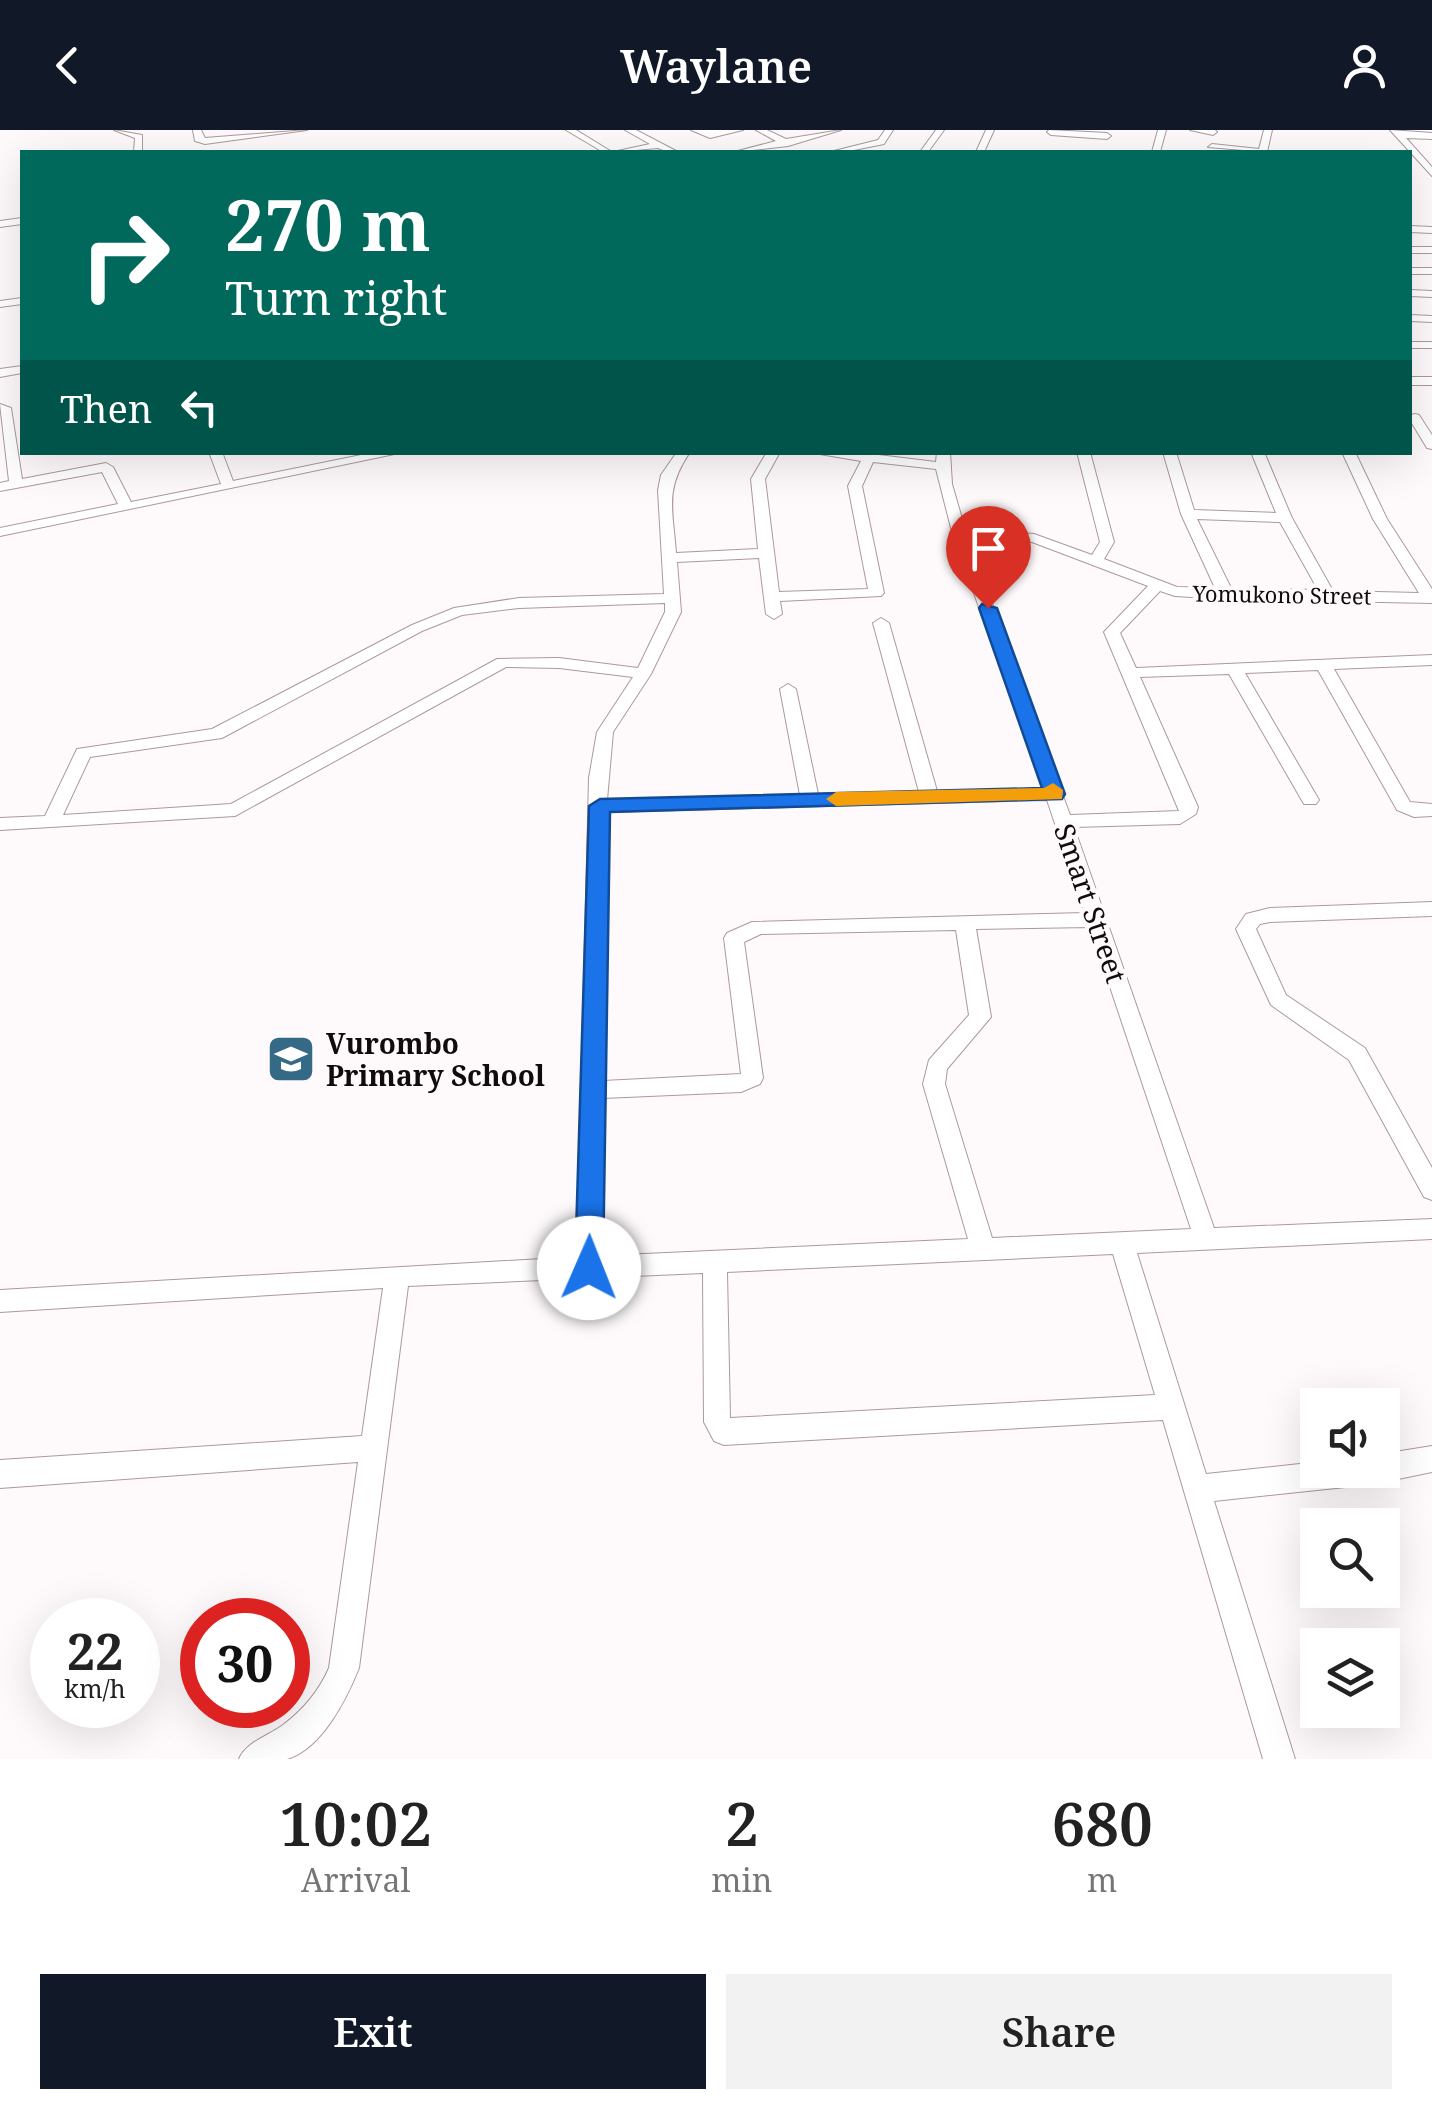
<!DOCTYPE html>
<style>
:root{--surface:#fff;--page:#f2f2f2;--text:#222;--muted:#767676;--accent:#111827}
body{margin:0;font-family:"Noto Serif",serif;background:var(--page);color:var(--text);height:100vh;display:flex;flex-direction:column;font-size:38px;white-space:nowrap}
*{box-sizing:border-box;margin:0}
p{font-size:32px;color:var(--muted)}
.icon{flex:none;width:55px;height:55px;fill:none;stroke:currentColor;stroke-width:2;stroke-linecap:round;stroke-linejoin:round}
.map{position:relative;height:1629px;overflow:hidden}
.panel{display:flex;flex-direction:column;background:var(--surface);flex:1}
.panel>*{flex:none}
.hud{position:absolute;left:20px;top:20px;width:1392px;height:305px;border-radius:0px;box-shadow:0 10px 40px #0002;background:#00695c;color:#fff;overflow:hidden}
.controls{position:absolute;left:1300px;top:1258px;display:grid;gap:20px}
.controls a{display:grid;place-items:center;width:100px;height:100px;border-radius:0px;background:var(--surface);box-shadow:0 10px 40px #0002;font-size:50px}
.speed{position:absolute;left:30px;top:1468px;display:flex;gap:20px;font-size:50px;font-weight:700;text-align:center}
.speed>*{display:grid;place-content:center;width:130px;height:130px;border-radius:50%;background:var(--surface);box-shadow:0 10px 40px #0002;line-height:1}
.speed small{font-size:25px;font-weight:400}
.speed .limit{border:15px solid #d22;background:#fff;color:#111}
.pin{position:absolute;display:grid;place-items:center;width:85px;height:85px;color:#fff;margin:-102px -42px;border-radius:50% 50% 50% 0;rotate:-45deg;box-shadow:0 0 10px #0007}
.pin .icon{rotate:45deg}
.me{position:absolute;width:110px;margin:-55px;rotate:1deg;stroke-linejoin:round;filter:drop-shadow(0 0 8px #0008)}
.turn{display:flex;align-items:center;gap:35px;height:210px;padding:0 40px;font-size:45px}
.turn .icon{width:130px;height:130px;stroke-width:2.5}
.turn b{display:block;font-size:70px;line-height:85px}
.then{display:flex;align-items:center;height:95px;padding:0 40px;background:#0003;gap:20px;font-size:38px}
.eta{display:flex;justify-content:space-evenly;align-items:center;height:170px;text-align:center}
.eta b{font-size:60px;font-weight:600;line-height:70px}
.button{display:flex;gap:20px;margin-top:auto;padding:20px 40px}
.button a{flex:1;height:115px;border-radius:0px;background:var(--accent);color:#fff;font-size:40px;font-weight:600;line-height:115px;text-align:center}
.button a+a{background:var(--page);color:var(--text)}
header{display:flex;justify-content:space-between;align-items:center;height:130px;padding:0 40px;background:var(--accent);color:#fff;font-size:45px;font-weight:600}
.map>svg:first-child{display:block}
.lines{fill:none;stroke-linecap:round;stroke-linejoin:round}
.minor-casing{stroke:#ad989d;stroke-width:2}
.minor{fill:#fff;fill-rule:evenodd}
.route{fill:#1a73e8;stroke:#114b97;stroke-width:2.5}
.slow{fill:#f59e0b}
.labels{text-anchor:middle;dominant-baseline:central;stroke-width:9;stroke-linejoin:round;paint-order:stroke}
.far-street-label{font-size:22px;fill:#120b0d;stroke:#fefafb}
.street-label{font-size:28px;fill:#120b0d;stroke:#fefafb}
.poi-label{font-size:28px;font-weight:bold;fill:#120b0d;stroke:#fefafb;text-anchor:start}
</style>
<header><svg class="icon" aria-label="back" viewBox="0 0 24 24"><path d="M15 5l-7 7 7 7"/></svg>Waylane<svg class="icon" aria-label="person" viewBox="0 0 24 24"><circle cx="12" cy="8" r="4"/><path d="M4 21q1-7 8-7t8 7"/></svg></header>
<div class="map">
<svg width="1432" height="1629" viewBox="0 0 1432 1629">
<rect width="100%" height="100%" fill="#fefafb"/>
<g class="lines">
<g class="minor-casing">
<path id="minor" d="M114,0L142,5V22H134L135,8Z
M193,0H201L205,8L307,0L205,14L195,11Z
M566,0H576L612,22H603Z
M625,0H636L678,22H668L658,18L613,22L650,14Z
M691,0H743L710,8Z
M756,0H767L786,9L841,0L788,16L734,22L776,11Z
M885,0H893L884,14L844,22H830L878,10Z
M936,0H944L928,22H920Z
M986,0H994L984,22H976Z
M1049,0L1107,3L1111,6L1107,9L1051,5L1047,2Z
M1158,0H1166L1160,22H1152Z
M1190,0H1215L1217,2L1213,5Z
M1264,0H1272L1267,22L1208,17L1212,14L1259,19Z
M1390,0L1432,3V9L1406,8L1432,37V46Z
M22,88V94L0,97V91Z
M1410,96L1432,97V103L1410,102Z
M1410,117H1432V123H1410Z
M1410,138H1432V144H1410Z
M1410,160L1432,161V167L1410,166Z
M22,168V174L0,177V171Z
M1410,185L1432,186V192L1410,191Z
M1410,212H1432V218H1410Z
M22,236V243L0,247V239Z
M1410,247H1432V255H1410Z
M0,274L11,278L22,349L106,333L113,337L131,372L221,354L209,322H222L233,351L376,322H404L0,406V398L118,374L102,342L0,361V353L9,351Z
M1415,284L1419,285L1432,305V319L1427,318L1410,290L1411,285Z
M677,322H690C664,360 673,380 676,423L758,419L751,349L767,322H780L765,349L779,462L868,459L848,356L861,331L808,322H854L936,332L937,322H950L952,354L965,399L1034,404L1092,425L1100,412L1077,322H1090L1114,412L1104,429L1177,457L1215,458L1181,384L1163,322H1176L1194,380L1276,383L1251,322H1264L1292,388L1333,461L1419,463L1373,389L1342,322H1355L1387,389L1432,459V473L1226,469L1175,466L1160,461L1120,503L1136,538L1432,525V535L1334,539L1410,672L1432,674V686L1414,687L1397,680L1318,540L1245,543L1319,670L1316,674H1304L1229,544L1140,547L1198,677L1196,684L1180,694L1074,697L1214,1098L1432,1089V1109L1137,1123L1206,1344L1318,1332V1340H1382V1324L1432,1316V1342L1374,1354L1214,1371L1295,1629H1263L1163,1290L724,1315L714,1311L704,1292L703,1143L408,1156L359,1538C347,1568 322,1619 287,1629C273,1629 253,1629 239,1629C246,1612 268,1606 283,1595C303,1580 319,1561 329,1538L358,1332L0,1358V1330L362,1306L383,1158L0,1182V1160L577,1127L589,648L597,602L633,547L559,538L506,537L235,686L0,700V688L45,686L77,619L212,599L412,495L454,478L519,468L664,464L658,360L661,345ZM873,332L936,339L951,398L1043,659L937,661L889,493L881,488L873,493L919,662L818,664L796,559L788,554L780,559L800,665L607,670L613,602L651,544L681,482L677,432L759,428L766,484L774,489L782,484L780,471L881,466L884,463L862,356ZM1197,389L1280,392L1318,460L1231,458ZM968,408L1032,412L1148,456L1104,502L1179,681L1070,685ZM665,473V482L638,538L559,528L497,529L231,674L63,685L90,627L222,608L422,501L462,485L519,478ZM1047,670L1085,783L752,792L727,803L724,808L741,944L603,951L606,682ZM1090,797L1191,1099L992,1108L945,954L947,939L991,887L976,799ZM956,800L969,885L929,930L923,954L968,1109L601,1126L603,968L741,962L760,954L763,948L744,812L761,804ZM1113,1124L1155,1265L730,1288L727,1142Z
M1432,772V786L1270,792L1260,794L1256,799L1286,865L1365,918L1432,1038V1070L1424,1067L1349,930L1271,875L1236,799L1246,784L1270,778Z"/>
</g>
<use href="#minor" class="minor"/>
</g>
<path class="route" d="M982,474L997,478L1065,664L1062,669L610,682L603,1138L599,1146L589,1150L579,1146L575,1138L589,676L600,669L1042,658L979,478Z"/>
<path class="slow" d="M1053,653L1063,660L1062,669L836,676L826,669L836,662L1044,658Z"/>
<defs>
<g id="school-square" transform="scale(2.5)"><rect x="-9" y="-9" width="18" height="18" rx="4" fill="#356a86" stroke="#fefafb"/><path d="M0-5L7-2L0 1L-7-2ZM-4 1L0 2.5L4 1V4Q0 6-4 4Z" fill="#fff"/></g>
</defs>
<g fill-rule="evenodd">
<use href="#school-square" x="291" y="929"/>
</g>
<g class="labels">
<g class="far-street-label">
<text transform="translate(1282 464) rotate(1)">Yomukono Street</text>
</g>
<g class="street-label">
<text transform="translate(1091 773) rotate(71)">Smart Street</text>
</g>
<g class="poi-label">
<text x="326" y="913">Vurombo<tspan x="326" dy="32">Primary School</tspan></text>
</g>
</g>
</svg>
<div class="controls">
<a><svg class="icon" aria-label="sound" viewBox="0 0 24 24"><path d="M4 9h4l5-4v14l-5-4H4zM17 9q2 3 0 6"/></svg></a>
<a><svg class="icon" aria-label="search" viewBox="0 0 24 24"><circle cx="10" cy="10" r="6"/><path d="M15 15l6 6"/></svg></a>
<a><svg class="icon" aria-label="layers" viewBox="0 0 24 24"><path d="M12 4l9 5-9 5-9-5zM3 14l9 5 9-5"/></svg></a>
</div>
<div class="speed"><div>22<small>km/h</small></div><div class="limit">30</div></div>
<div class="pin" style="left:988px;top:478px;background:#d93025"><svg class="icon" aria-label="arrive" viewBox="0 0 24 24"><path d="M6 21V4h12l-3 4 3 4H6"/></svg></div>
<svg class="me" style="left:589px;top:1138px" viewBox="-20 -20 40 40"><circle r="19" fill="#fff"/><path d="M0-13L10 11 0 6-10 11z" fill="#1a73e8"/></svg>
<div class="hud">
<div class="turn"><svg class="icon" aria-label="right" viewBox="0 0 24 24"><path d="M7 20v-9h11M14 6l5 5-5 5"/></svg><div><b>270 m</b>Turn right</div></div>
<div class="then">Then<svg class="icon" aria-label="left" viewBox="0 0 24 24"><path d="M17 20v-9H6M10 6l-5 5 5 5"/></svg></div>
</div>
</div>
<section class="panel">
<div class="eta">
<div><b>10:02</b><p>Arrival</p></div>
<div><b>2</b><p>min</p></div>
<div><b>680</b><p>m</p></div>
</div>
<div class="button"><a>Exit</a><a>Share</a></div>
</section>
